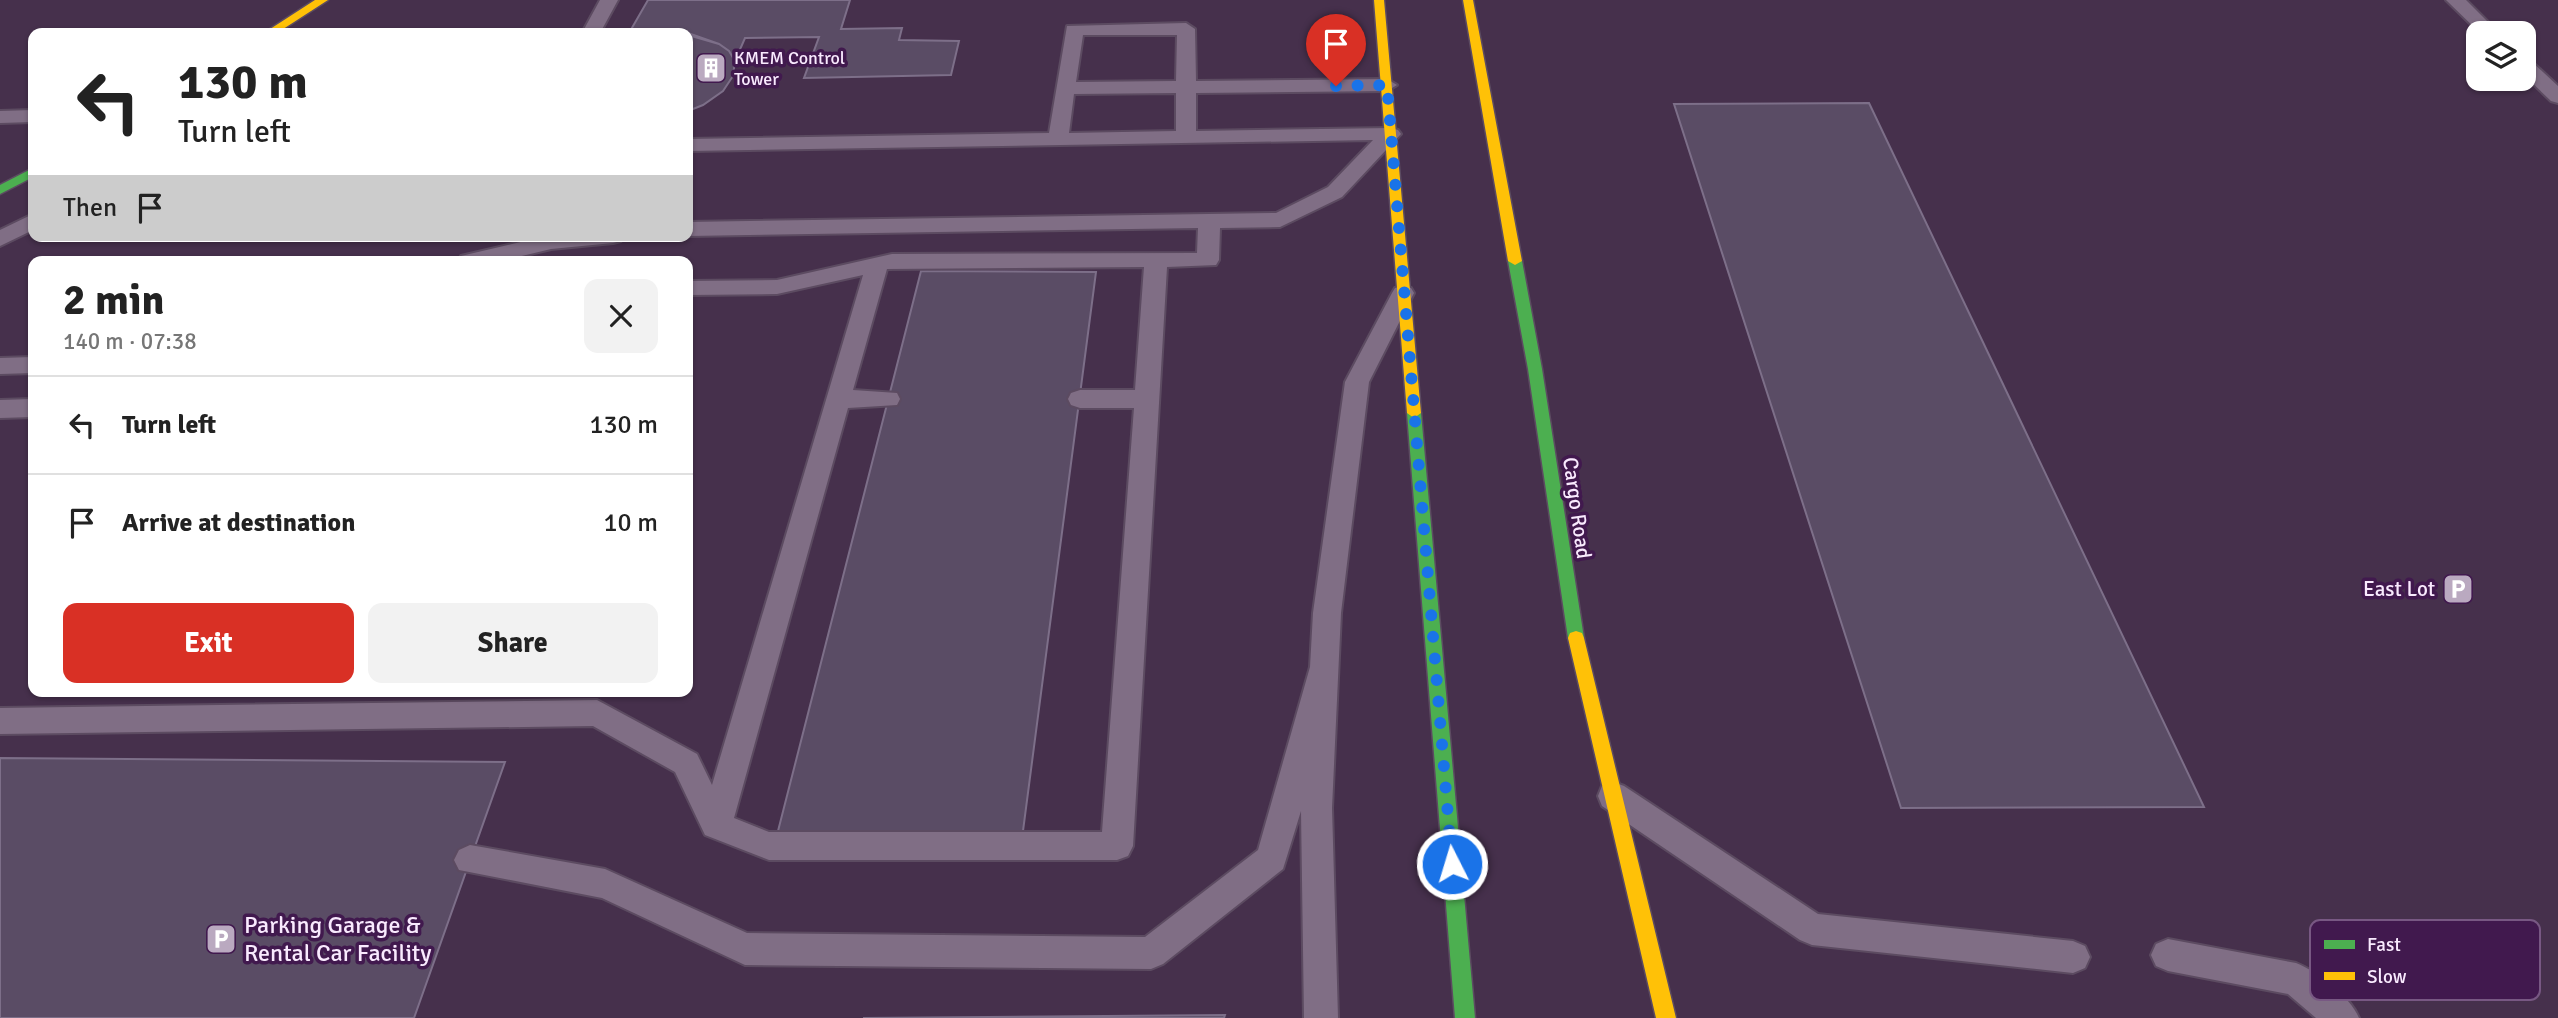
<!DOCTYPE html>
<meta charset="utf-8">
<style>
:root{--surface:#fff;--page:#f2f2f2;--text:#222;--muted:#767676;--line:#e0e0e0;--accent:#d93025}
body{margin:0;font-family:Signika,sans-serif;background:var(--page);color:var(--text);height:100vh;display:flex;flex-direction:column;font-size:26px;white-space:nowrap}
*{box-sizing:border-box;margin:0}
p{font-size:23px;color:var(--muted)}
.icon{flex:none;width:38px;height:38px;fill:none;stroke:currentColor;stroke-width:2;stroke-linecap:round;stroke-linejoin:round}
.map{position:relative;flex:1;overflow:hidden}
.details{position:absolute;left:28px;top:256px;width:665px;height:441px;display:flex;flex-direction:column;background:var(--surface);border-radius:14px;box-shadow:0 2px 5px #0004}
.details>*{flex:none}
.banner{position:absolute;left:28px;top:28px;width:665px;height:214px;border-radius:14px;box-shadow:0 2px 5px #0004;background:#fff;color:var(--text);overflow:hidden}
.fabs{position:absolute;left:2466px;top:21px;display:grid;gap:14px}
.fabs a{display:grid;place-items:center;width:70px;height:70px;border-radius:14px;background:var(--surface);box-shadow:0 2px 5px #0004;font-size:35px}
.pin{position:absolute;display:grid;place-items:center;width:60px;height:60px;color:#fff;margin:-72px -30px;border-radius:50% 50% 50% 0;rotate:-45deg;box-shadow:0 0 7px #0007}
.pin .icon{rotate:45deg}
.me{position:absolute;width:77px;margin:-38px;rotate:355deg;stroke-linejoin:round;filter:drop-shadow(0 0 5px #0008)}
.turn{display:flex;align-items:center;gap:24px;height:147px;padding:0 35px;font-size:32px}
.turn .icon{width:91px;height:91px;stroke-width:2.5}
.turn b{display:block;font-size:49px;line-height:60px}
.then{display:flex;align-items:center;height:66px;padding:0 35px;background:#0003;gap:14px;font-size:26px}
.round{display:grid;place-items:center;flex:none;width:74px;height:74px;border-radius:14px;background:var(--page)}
.summary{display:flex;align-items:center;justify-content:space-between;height:119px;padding:0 35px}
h1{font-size:42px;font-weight:800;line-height:52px}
.cta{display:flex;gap:14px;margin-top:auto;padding:14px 35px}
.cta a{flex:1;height:80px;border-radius:14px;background:var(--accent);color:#fff;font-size:28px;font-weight:800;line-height:80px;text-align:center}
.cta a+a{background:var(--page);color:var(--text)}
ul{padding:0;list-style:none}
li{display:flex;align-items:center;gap:21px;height:98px;padding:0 35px;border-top:2px solid var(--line)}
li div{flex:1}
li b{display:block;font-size:26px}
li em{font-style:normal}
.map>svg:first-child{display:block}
.building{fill:#5a4c65;stroke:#7d6f89;stroke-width:2}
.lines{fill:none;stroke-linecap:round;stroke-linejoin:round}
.lane-casing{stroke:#5c4b61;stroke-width:4}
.fast-casing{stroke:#5c4b61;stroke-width:3}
.slow-casing{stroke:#5c4b61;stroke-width:3}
.lane{fill:#806e85;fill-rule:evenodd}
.fast{fill:#4caf50;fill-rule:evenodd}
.slow{fill:#ffc107;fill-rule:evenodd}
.route{stroke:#1a73e8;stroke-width:12;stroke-dasharray:0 21.6}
.labels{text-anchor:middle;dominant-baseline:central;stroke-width:7;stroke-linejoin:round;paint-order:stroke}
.far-poi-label{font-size:18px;fill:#f9eafe;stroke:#41194e;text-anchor:start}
.street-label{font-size:21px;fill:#f9eafe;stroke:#41194e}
.poi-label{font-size:21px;fill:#f9eafe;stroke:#41194e;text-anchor:end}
.near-poi-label{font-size:24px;fill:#f9eafe;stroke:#41194e;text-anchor:start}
.key{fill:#41194e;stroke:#785883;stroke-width:2}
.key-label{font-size:19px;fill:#f9eafe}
</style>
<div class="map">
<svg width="2558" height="1018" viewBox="0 0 2558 1018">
<rect width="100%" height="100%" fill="#46304c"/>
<path class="building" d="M648,0H850L841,29L902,28L899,40L959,41L951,75L804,78L819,37L745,38L735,61L729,51L719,44L688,33H629Z
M688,35L719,44L729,51L735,61L733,76L723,91L703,105L688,111Z
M1869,103L2001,380L2204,807L1901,808L1674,104Z
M921,271L1096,272L1023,831H778Z
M0,758L505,762L414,1018H0Z
M1225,1015L1224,1018H863Z"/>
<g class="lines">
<g class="lane-casing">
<path id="lane" d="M600,0H618L600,33H582Z
M2446,0H2466L2499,33H2480Z
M1186,23L1195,29L1196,81L1387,79L1397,85L1387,91L1196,93V131L1391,128L1398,130L1401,134L1342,197L1280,227L1220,228L1219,260L1216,265L1167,267L1133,846L1128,856L1117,860H769L705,835L675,772L593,726L0,734V708L597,700L697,754L712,785L863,275L777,294L688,295V281L777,280L892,254L1197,253L1198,228L688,236V222L1276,213L1328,187L1373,140L688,151V139L1049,133L1067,26ZM1083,35H1177L1176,81L1076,82ZM1176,93V131L1069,133L1074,94ZM1144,267L1135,390H1080L1071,393L1068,399L1071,405L1080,408H1134L1102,832H769L734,818L848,408L897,405L900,399L897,393L853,390L887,269Z
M2524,59L2531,61L2558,86V103L2551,101L2524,75Z
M33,110V122L0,123V111Z
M33,214V230L0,246V230Z
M546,236H624L621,241L613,243L551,249L501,261H458L461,256Z
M1403,286L1411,288L1414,293L1369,382L1341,613L1332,808L1338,1018H1304L1301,811L1283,869L1163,964L1151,969L745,965L602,898L459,870L454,860L459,850L470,845L605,869L747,933L1145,937L1258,850L1310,667L1313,613L1345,382L1392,293L1395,288Z
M33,357V373L0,374V358Z
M33,399V417L0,418V400Z
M1613,782L1624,786L1818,914L2073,941L2085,946L2090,957L2085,968L2073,973L1812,945L1800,940L1602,806L1598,796L1602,786Z
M2168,939L2296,963C2318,972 2350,996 2359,1018H2316L2288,994L2168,971L2156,966L2151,955L2156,944Z"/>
</g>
<g class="fast-casing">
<path id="fast" d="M33,168V177L0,194V185Z
M1515,257L1522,261L1542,369L1584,638L1582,643L1576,645L1570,643L1568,638L1528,369L1508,261Z
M1414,408L1421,413L1475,1018H1455L1407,413Z"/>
</g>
<g class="slow-casing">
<path id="slow" d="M315,0H328L277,33H264Z
M1374,0H1384L1421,413L1414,418L1407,413Z
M1463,0H1473L1522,261L1515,265L1508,261Z
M1576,631L1582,633L1584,638L1676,1018H1656L1568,638L1570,633Z"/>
</g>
<use href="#lane" class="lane"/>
<use href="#fast" class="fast"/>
<use href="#slow" class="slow"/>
</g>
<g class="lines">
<path class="route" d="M1336,86L1387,85L1452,864"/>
</g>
<defs>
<g id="building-square" transform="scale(1.575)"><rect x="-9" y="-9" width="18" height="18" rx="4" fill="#baa9c0" stroke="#41194e"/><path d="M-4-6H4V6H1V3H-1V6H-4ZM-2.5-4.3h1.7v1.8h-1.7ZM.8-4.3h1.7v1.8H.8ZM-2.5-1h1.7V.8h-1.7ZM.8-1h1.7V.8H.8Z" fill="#fff"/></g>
<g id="parking-square" transform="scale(1.575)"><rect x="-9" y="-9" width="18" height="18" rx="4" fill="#baa9c0" stroke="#41194e"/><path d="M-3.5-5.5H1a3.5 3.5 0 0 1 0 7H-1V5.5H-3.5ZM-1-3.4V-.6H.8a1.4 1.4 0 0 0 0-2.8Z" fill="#fff"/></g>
</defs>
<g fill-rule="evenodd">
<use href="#building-square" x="711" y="68"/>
<use href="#parking-square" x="2458" y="589"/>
<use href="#parking-square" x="221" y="939"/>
</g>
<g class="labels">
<g class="far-poi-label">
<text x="734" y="58">KMEM Control<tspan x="734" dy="21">Tower</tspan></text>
</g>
<g class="street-label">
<text transform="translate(1577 508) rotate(82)">Cargo Road</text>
</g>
<g class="poi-label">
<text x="2435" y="589">East Lot</text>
</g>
<g class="near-poi-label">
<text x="244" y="925">Parking Garage &amp;<tspan x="244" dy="28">Rental Car Facility</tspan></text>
</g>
</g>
<rect x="2310" y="920" width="230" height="80" rx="10" class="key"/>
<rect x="2324" y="940" width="31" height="9" fill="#4caf50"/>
<rect x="2324" y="972" width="31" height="8" fill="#ffc107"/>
<g class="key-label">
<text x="2367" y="951">Fast</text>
<text x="2367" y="983">Slow</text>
</g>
</svg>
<div class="fabs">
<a><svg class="icon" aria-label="layers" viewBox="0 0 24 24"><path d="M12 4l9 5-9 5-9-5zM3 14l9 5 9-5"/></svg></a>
</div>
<div class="pin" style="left:1336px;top:86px;background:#d93025"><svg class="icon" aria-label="arrive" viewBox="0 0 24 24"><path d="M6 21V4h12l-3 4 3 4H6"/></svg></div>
<svg class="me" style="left:1452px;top:864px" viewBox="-20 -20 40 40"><circle r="17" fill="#1a73e8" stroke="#fff" stroke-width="3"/><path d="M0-11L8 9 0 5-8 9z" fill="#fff"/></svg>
<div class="banner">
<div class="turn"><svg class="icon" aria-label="left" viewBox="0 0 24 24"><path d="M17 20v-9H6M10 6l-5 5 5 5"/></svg><div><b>130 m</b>Turn left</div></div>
<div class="then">Then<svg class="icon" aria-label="arrive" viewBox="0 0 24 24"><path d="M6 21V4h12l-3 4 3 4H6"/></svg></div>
</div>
<section class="details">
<div class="summary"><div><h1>2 min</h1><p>140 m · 07:38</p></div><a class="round"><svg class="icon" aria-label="close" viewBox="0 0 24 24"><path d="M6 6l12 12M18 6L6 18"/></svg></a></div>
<ul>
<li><svg class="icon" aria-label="left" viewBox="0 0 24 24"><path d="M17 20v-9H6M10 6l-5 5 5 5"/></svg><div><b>Turn left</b></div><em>130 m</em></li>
<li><svg class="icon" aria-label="arrive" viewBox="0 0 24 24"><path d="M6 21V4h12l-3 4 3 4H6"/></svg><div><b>Arrive at destination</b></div><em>10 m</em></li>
</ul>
<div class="cta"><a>Exit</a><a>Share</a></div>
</section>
</div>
